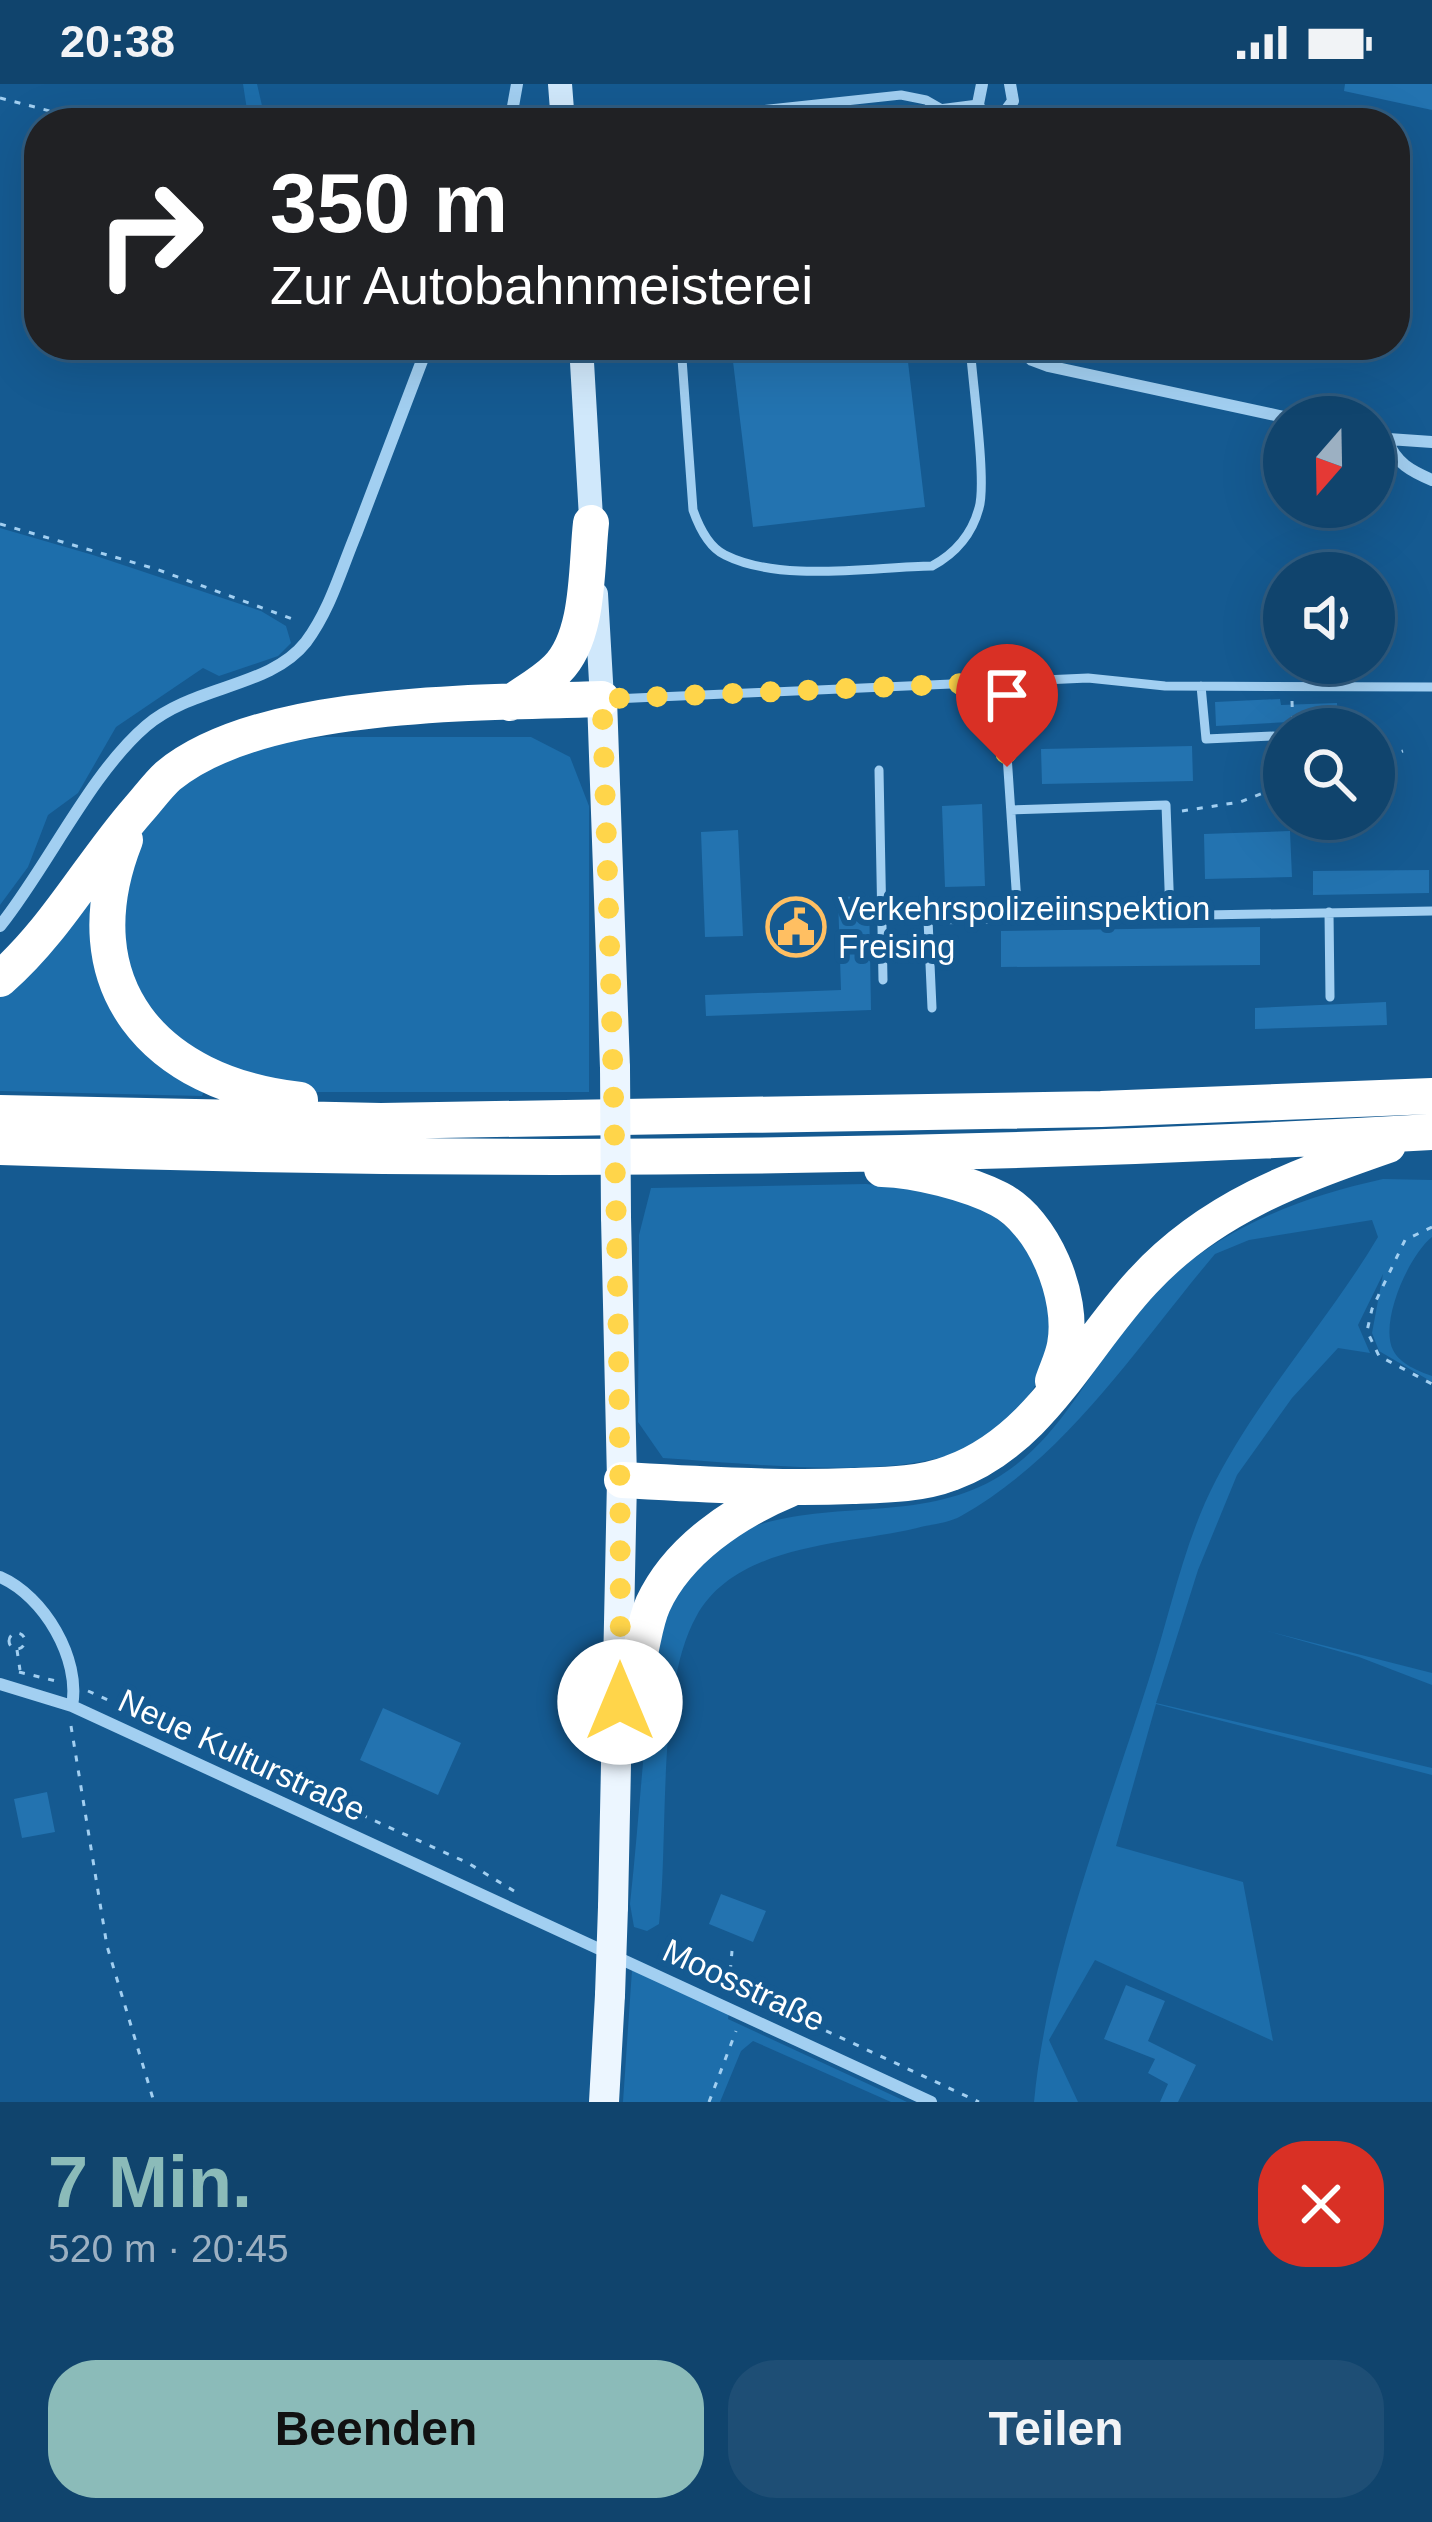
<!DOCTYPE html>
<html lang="de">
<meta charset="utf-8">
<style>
:root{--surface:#10446d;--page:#1e4e75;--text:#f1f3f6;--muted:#9cb0c2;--line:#305c80;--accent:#8bbbb9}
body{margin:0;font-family:Arial,sans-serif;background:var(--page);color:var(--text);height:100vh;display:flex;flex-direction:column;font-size:45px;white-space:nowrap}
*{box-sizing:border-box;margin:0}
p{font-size:39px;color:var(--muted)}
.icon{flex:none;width:66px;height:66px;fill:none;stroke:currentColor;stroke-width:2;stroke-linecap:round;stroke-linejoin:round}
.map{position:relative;height:2018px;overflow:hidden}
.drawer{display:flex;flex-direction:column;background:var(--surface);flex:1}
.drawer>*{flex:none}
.banner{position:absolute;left:24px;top:24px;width:1386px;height:252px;border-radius:48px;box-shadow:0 12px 48px #0002,0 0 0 3px var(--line);background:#202124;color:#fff;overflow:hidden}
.needle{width:78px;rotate:200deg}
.fabs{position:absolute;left:1263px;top:312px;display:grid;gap:24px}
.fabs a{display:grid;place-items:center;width:132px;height:132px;border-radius:50%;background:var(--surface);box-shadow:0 12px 48px #0002,0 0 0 3px var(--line);font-size:60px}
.pin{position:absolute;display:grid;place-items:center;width:102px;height:102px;color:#fff;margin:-123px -51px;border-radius:50% 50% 50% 0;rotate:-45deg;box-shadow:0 0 12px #0007}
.pin .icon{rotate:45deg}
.me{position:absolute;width:132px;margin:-66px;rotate:0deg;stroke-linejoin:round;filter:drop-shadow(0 0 9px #0008)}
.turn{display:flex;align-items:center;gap:42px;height:252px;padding:0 48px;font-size:54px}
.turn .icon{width:156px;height:156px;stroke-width:2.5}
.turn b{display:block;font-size:84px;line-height:102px}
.round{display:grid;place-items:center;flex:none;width:126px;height:126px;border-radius:48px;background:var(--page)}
.headline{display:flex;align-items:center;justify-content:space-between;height:204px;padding:0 48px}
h1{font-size:72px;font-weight:700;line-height:90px;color:var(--accent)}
.button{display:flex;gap:24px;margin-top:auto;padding:24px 48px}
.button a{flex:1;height:138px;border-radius:48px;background:var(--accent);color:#111;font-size:48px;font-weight:700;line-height:138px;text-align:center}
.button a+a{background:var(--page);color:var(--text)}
.status{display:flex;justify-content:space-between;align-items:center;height:84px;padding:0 60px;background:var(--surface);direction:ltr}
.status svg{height:33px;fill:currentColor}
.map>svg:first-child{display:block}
.green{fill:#1d6eab}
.building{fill:#2373b0}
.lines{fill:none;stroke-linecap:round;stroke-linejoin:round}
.path{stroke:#a2cff1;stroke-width:3;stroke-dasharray:6 9;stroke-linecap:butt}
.service{stroke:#a2cff1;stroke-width:9}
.minor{stroke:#a2cff1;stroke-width:12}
.secondary{stroke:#d0e8fb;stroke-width:24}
.primary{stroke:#ecf6ff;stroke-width:30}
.motorway{stroke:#fff;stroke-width:36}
.primary-bridge{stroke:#ecf6ff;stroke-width:30}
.route{stroke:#ffd54a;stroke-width:21;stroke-dasharray:0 37.8}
.labels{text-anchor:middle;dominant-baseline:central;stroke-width:12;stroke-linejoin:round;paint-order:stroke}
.poi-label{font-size:33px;fill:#fff;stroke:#155a91;text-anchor:start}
.street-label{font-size:33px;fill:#fff;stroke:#155a91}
</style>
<div class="status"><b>20:38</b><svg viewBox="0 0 49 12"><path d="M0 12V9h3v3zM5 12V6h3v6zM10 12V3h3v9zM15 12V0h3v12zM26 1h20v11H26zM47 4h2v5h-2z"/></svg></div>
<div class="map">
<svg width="1432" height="2018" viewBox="0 0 1432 2018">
<rect width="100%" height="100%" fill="#155a91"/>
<path class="green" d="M243,0H257L266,39H249Z
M0,444L93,471L261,527L286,542L291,559L278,572L219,592L203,584L116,643L78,709L48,731L28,783L0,821Z
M321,653H531L570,673L589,722V1008H290L196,980L123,888L119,801L136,754L159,720L200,685L269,661Z
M104,778L91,832L204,1007L202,1012L0,1007V911Z
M1383,1095L1432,1096V1153C1409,1171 1379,1238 1393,1266C1400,1280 1418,1287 1432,1292V1298L1379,1267L1372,1249L1383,1190L1358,1241L1370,1269L1338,1264L1292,1314L1237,1391L1198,1486L1156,1619L1432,1684V1691L1156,1620L1116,1762L1243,1798L1273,1957L1095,1876L1049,1956L1078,2018H1034C1047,1879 1107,1729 1149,1595C1170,1530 1184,1457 1216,1396C1261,1309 1328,1237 1378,1153L1372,1136L1249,1156L1215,1170C1138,1261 1068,1372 961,1432C949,1439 932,1440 917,1444C846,1461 736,1459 696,1533C656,1605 669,1754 659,1840L647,1847L634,1843L630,1820C636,1765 640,1711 645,1657C650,1605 646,1553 678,1508C695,1485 724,1452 752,1443C833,1415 924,1439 1000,1392C1055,1358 1085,1297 1122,1247C1186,1159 1279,1118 1383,1095Z
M866,1100C904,1104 947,1105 982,1125C1083,1183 1069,1321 964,1366C889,1397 746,1379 663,1374L638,1338L639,1151L651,1104Z
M1267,1547L1432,1589V1601L1359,1573Z
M632,1886L729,1929L728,1935L907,2018H891L753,1957L741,1967L720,2018H623Z"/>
<path class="building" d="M1345,0H1432V26L1344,7Z
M731,261H906L925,423L753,443Z
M1280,615L1281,621L1337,619L1338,645H1307V637L1216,642L1215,618Z
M1192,662L1193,697L1042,700L1041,665Z
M982,720L985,802L945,803L942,722Z
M738,746L743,852L705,853L701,748Z
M1290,747L1292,793L1205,795L1204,750Z
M1429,786V809L1313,811V787Z
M869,812L871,926L706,932L705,911L841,906L838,813Z
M1260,843V881L1001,883V847Z
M1386,918L1387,941L1255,945V924Z
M383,1624L461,1659L438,1711L360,1676Z
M47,1708L55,1748L22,1754L14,1715Z
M721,1810L766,1827L753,1858L709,1840Z
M1126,1901L1165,1917L1148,1957L1196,1981L1178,2018H1160L1168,2000L1148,1989L1155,1975L1104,1955Z"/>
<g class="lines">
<path class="path" d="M0,14L96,39
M0,440L156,485L298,537
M1292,617L1293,645
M1374,692L1384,689V673L1403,667
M1182,727L1240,718L1284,701
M1295,735L1310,738
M1432,1143L1405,1156L1372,1225L1367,1247L1379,1272L1432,1300
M9 1557a8 8 0 1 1 16 0a8 8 0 1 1-16 0Z
M17,1566L20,1586
M19,1588L56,1597
M88,1607L468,1779L514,1807
M71,1642L107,1862L154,2018
M702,1894L745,1909L979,2018
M729,1902L732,1867
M709,2018L736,1947"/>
<path class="service" d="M649,38L901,11L926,16L940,24
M829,39L978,20
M681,261L693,426C699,443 708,463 725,471C781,499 870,483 932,482C956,469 972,450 979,424C987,398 972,295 970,261
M1002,597L1018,834
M1201,602L1206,655L1273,652
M613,615L1088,594L1165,602L1432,603
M879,686L883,896
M1011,726L1166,721L1170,831
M1329,828L1330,913
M932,924L928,836L1432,827"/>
<path class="minor" d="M982,0L978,20L985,39
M510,39L517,0
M997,39L1013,17L1010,0
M1016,261L1032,276L1048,282L1284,333
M1374,354L1432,358
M1388,358C1396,379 1411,387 1432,396
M0,842C48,782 90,690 146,642C194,601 270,604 306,558C330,526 341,486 356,450C380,387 404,324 428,261
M0,1493C44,1512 81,1575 72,1622
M0,1600L72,1622L931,2018"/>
<path class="secondary" d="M560,0L563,39
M581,261L592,451
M596,510L602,615"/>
<path class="primary" d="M602,615L615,984
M613,1823L622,1396L616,1133
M604,2018L610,1911"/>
<path class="motorway" d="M510,619C526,608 543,599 557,585C590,552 586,483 591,439
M125,756C68,901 155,1000 300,1016
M0,895C56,846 90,781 138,726C148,715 157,702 168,692C261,615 483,619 602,615
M0,1029L381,1037L1101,1025L1432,1012
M0,1063C477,1080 956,1075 1432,1048
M882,1085C916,1086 968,1099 999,1115C1044,1138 1074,1213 1065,1261C1063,1273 1057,1285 1053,1297
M622,1396C699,1400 775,1405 852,1402C884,1401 920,1401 951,1389C1040,1357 1081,1263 1143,1197C1210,1124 1296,1093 1388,1061
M620,1619C625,1607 632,1596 636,1584C643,1563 644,1540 653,1520C678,1466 735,1428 788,1406"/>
<path class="primary-bridge" d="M615,984L616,1133
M610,1911L613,1823"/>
</g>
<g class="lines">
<path class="route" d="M620,1618C622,1284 613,950 602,615L1001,598L1007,683"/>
</g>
<defs>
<g id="civic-ring" transform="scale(3)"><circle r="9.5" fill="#155a91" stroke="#ffbf62" stroke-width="1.5"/><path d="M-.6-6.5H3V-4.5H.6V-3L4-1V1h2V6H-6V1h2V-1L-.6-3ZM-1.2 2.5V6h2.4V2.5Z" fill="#ffbf62"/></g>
</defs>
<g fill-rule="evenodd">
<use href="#civic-ring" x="796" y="843"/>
</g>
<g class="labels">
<g class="poi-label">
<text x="838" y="824">Verkehrspolizeiinspektion<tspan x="838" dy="38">Freising</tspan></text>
</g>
<g class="street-label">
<text transform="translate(242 1671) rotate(25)">Neue Kulturstraße</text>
<text transform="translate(744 1901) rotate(25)">Moosstraße</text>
</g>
</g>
</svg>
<div class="fabs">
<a><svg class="needle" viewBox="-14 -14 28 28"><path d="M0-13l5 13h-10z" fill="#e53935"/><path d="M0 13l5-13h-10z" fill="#9cb0c2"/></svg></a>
<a><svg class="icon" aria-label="sound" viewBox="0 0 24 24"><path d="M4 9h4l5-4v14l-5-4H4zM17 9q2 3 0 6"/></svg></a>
<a><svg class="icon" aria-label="search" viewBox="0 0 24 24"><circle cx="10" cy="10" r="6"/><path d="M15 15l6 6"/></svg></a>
</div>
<div class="pin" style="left:1007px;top:683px;background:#d93025"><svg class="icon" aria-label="arrive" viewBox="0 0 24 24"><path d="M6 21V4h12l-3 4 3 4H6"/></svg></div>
<svg class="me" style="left:620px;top:1618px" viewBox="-20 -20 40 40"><circle r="19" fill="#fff"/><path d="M0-13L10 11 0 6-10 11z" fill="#ffd54a"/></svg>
<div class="banner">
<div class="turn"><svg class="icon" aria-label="right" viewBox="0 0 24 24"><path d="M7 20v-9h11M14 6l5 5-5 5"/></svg><div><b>350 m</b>Zur Autobahnmeisterei</div></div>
</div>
</div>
<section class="drawer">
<div class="headline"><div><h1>7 Min.</h1><p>520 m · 20:45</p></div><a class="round" style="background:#d93025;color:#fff"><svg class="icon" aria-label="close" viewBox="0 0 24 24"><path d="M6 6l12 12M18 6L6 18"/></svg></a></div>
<div class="button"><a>Beenden</a><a>Teilen</a></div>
</section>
